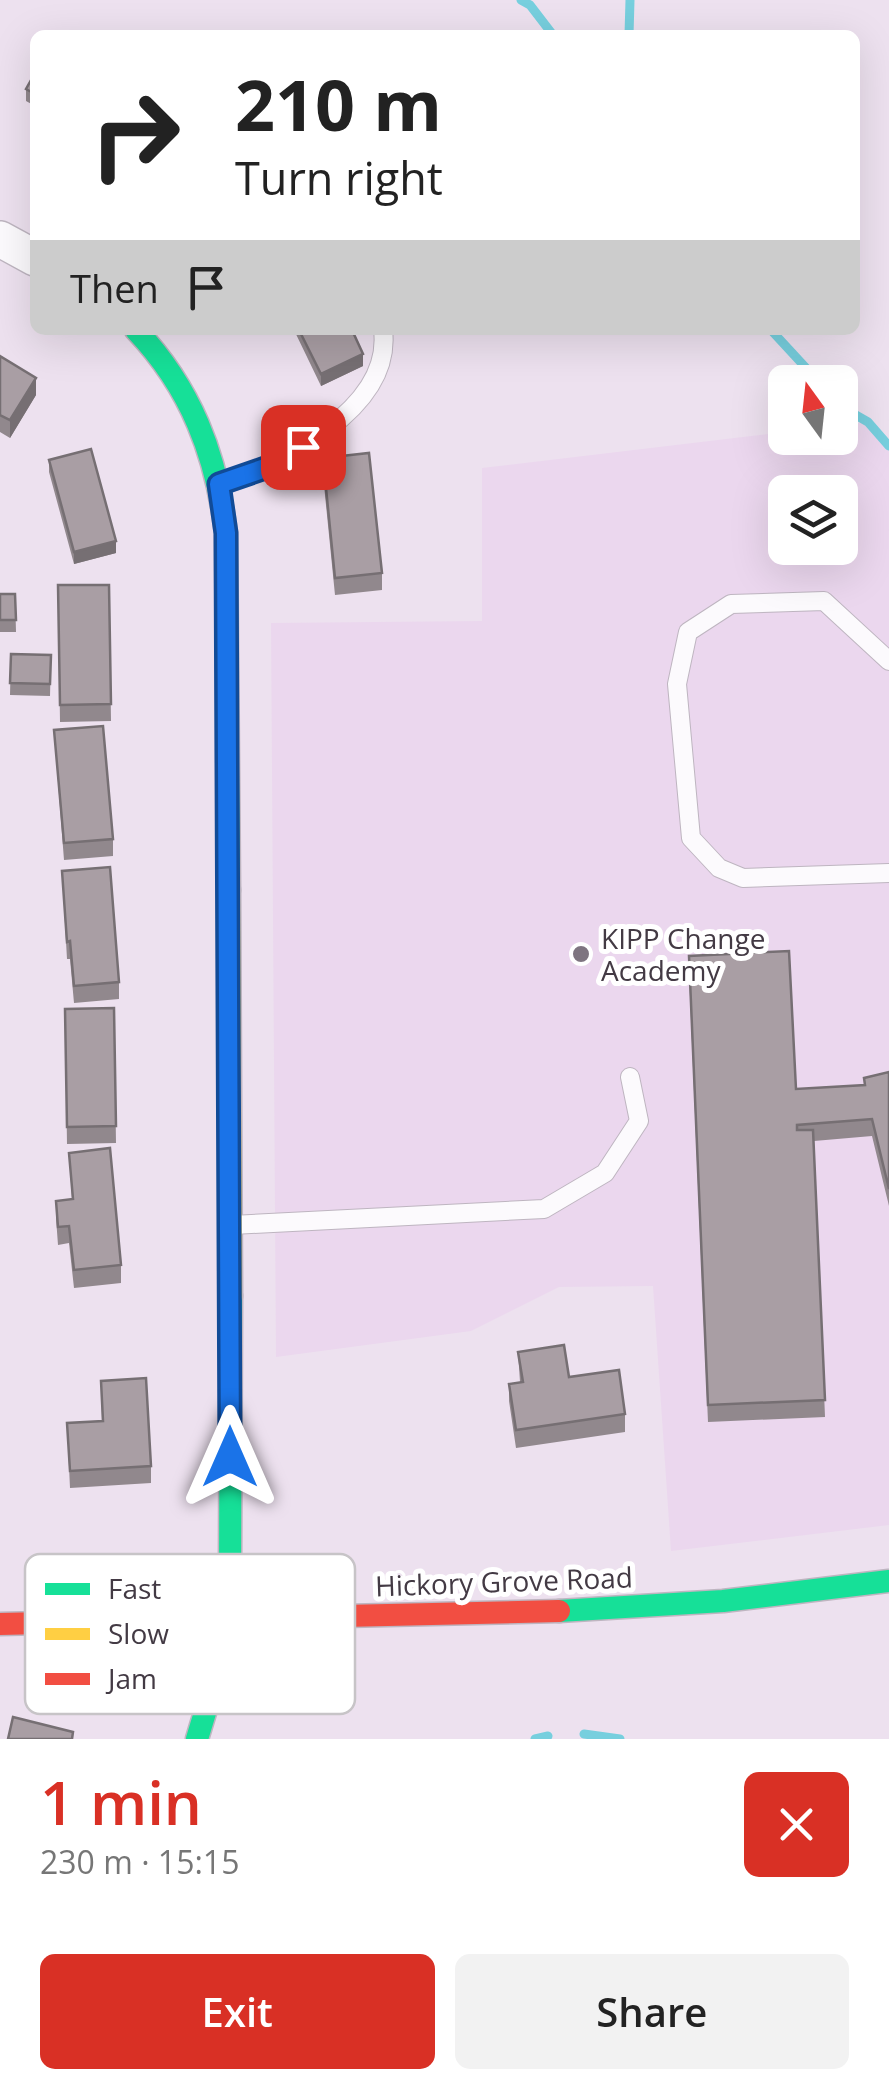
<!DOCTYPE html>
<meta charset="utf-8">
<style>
:root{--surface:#fff;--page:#f2f2f2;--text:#222;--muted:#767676;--accent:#d93025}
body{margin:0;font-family:"Open Sans",sans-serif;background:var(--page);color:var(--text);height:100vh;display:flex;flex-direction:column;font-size:38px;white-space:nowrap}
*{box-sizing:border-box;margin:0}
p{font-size:32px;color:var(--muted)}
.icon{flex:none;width:55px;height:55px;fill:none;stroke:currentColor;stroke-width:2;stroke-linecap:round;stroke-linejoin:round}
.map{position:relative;height:1739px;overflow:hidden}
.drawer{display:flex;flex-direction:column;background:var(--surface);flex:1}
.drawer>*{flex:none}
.hud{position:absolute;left:30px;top:30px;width:830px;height:305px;border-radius:15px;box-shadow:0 10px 40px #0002;background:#fff;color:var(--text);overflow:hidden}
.needle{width:65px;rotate:345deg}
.controls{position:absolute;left:768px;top:365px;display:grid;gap:20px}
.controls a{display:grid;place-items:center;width:90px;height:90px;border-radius:15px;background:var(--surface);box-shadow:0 10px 40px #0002;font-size:50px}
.pin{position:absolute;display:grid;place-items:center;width:85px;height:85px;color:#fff;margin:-42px;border-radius:20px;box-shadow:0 5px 15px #0006}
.me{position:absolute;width:110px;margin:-55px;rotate:0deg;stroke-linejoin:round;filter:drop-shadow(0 0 8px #0008)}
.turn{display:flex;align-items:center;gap:35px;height:210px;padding:0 40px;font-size:45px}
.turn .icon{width:130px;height:130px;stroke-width:2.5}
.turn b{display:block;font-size:70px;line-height:85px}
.then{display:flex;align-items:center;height:95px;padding:0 40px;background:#0003;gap:20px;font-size:38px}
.round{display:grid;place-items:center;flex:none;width:105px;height:105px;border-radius:15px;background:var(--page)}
.summary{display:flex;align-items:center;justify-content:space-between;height:170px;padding:0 40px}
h1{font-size:60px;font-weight:600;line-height:75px;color:var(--accent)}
.cta{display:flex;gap:20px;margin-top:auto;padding:20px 40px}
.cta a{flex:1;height:115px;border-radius:15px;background:var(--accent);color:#fff;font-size:40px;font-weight:600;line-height:115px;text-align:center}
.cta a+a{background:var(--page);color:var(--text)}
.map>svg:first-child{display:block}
.built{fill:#ebd7ee;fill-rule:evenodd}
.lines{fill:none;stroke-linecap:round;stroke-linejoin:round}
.stream{stroke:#77cfde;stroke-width:9}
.lane-casing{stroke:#beb5c0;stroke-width:20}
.street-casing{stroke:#beb5c0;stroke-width:38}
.fast-casing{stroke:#beb5c0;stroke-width:25}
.slow-casing{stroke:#beb5c0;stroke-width:25}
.jam-casing{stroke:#beb5c0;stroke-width:25}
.lane{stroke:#fcfafd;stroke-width:18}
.street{stroke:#fcfafd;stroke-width:35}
.fast{stroke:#16e098;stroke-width:22}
.slow{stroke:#ffcf43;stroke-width:22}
.jam{stroke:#f24e42;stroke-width:22}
.wall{fill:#91888d}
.shaded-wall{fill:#766f73}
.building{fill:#a99ea4;stroke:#766f73;stroke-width:2.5}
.route-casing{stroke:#114b97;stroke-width:25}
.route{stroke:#1a73e8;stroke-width:18}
.poi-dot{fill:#7e7480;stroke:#fff;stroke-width:4}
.labels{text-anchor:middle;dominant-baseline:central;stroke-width:10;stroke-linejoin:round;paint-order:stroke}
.poi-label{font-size:28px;fill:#433a44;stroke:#fff;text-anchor:start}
.street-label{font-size:28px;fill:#433a44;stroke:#fff}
.key{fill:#fff;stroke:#c7c4c7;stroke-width:2.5}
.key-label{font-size:28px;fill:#433a44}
</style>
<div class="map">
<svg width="889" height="1739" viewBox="0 0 889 1739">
<rect width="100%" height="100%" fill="#ede1ef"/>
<path class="built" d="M868,422L889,446V1525L671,1551L653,1286L559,1287L471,1331L276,1357L271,623L482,621V468L785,432V438H840V425ZM785,492H840V548H785Z"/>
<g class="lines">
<path class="stream" d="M521,0L530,5L553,35
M629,35L630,0
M771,330L819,382
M840,406L868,422L889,446
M584,1734L620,1739
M535,1739L548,1736"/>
<g class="lane-casing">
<path id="lane" d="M219,484C280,463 393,410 383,330
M889,661L824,601L731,604L688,632L677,684L691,838L719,868L743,878L889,873
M232,1225L544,1209L605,1173L639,1121L630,1077"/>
</g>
<g class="street-casing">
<path id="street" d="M0,239L35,258"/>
</g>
<g class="fast-casing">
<path id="fast" d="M136,330C191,388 216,454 226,533L229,890
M559,1611L723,1601L889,1581
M197,1739L217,1673L230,1578L231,1296"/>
</g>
<g class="slow-casing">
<path id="slow" d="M229,890L231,1296"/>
</g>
<g class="jam-casing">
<path id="jam" d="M0,1624L559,1611"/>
</g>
<use href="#lane" class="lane"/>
<use href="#street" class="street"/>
<use href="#fast" class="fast"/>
<use href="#slow" class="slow"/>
<use href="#jam" class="jam"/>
</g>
<path class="wall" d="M35,73V106L26,101V89Z
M294,330H352L363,366L321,386Z
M0,356L36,395L10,438L0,432Z
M323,458L382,573V590L335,595L323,475Z
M49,460L116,553L74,564L49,472Z
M58,585H109L111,721L60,722Z
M0,594H15L16,632H0Z
M11,654L51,655L50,696L10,695Z
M54,730L113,839V856L64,860Z
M62,871L119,982V999L74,1003L70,959H67Z
M689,973L796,1089L865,1085L889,1072V1206L872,1136L814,1141L825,1417L708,1422Z
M114,1008L116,1143L67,1144L65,1009Z
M69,1153L121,1265V1283L74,1288L69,1243L58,1245L56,1218V1201L72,1199Z
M518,1352L569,1377L625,1414V1432L516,1448L509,1401V1384L520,1382Z
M101,1381L151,1466V1483L70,1488L67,1423L102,1421Z"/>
<path class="shaded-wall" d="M363,354V366L321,386V374Z
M36,378V395L10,438V420Z
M116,541V553L74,564V552Z"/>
<path class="building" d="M35,73V94L26,89Z
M299,330H352L363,354L321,374Z
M0,356L36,378L10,420L0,415Z
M91,449L116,541L74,552L49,460Z
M369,453L382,573L335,578L323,458Z
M58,585H109L111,704L60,705Z
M0,594H15L16,620H0Z
M11,654L51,655L50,684L10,683Z
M103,726L113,839L64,843L54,730Z
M110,867L119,982L74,986L70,941L67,942L62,871Z
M789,951L796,1089L865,1085L864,1078L889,1072V1189L872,1119L797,1125V1130H813L825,1400L708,1405L689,956Z
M114,1008L116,1126L67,1127L65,1009Z
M110,1148L121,1265L74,1270L69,1226L58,1227L56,1201L73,1199L69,1153Z
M564,1345L569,1377L619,1370L625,1414L516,1430L509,1384L523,1382L518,1352Z
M146,1378L151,1466L70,1471L67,1423L103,1421L101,1381Z
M13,1717L73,1732L72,1739H8Z"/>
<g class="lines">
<g class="route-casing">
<path id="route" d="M230,1457L226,533L219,484L268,467L303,447"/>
</g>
<use href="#route" class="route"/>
</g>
<circle class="poi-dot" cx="581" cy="954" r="10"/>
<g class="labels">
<g class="poi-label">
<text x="601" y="938">KIPP Change<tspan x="601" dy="32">Academy</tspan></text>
</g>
<g class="street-label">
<text transform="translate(504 1581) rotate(-2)">Hickory Grove Road</text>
</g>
</g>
<rect x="25" y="1554" width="330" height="160" rx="15" class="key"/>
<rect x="45" y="1583" width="45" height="12" fill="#16e098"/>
<rect x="45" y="1628" width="45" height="12" fill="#ffcf43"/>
<rect x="45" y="1673" width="45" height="12" fill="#f24e42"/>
<g class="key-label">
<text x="108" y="1599">Fast</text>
<text x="108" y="1644">Slow</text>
<text x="108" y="1689">Jam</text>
</g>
</svg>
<div class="controls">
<a><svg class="needle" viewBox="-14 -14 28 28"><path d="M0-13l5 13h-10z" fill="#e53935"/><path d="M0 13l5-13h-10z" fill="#767676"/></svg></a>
<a><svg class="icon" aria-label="layers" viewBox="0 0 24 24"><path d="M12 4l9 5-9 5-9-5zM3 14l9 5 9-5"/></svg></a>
</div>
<div class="pin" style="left:303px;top:447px;background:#d93025"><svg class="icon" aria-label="arrive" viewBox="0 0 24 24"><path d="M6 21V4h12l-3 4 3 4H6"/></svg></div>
<svg class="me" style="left:230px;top:1457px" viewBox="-20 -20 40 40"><path d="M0-17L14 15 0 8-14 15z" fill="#1a73e8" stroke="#fff" stroke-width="4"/></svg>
<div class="hud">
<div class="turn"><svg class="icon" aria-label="right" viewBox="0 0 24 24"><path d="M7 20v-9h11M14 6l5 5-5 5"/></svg><div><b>210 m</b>Turn right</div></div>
<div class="then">Then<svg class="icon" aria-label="arrive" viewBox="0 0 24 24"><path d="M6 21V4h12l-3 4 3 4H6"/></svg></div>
</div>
</div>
<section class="drawer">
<div class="summary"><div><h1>1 min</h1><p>230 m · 15:15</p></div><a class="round" style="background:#d93025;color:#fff"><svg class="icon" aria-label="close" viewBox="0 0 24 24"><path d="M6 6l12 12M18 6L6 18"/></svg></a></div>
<div class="cta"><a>Exit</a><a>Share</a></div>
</section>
